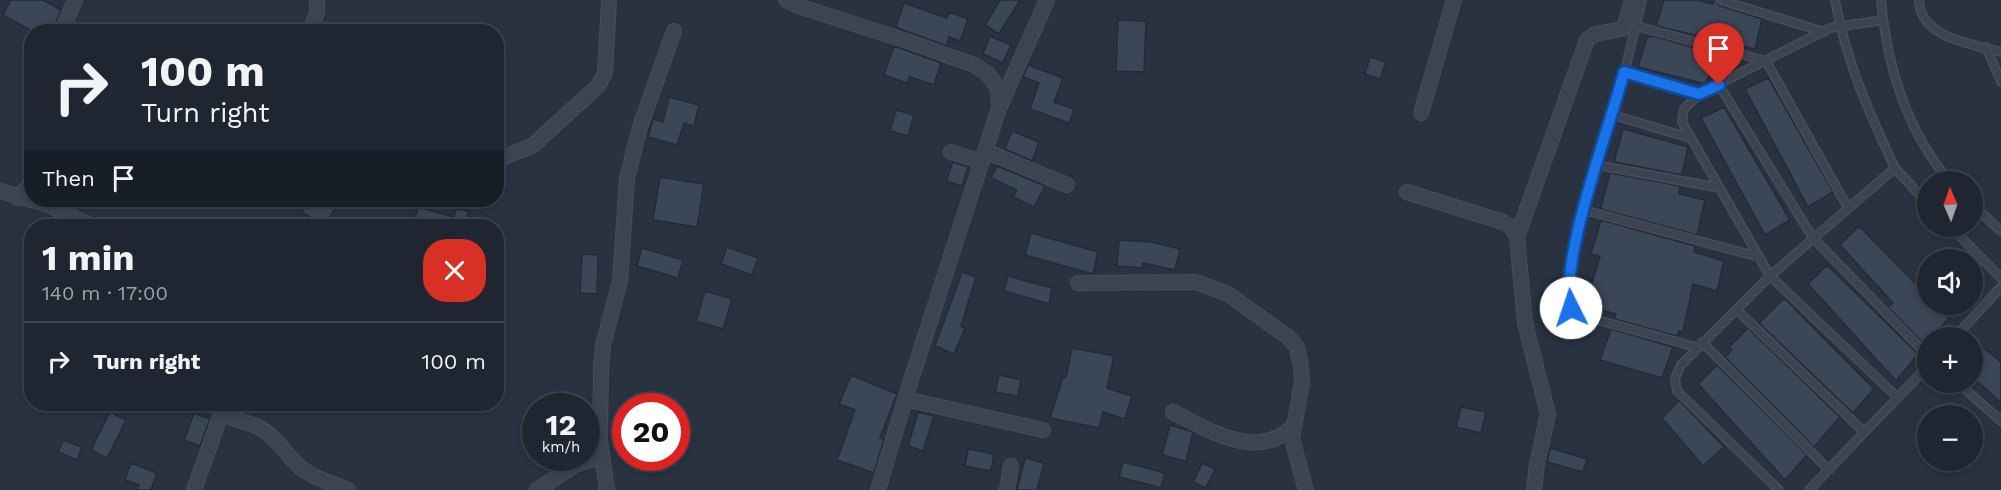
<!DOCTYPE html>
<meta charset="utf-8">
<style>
:root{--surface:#1f2631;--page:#272e39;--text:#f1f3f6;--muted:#a1a5ab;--line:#3c434d}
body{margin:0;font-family:"Work Sans",sans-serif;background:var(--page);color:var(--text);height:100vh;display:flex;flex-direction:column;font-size:22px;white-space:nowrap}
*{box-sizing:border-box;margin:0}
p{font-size:20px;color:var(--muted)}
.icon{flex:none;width:33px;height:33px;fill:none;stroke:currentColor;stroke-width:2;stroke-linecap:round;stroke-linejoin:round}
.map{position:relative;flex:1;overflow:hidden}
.sheet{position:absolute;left:24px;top:219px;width:480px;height:192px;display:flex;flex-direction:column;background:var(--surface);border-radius:24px;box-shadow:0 3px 9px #0003,0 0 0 2px var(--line)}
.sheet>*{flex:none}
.guide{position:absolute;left:24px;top:24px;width:480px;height:183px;border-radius:24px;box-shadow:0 3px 9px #0003,0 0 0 2px var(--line);background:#1f2631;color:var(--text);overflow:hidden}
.needle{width:39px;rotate:358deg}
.fabs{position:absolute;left:1917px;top:171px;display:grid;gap:12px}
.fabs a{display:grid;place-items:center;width:66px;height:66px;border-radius:50%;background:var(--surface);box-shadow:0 3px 9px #0003,0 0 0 2px var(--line);font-size:30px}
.speed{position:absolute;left:522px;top:393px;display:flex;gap:12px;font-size:30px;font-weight:700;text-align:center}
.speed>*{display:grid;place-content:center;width:78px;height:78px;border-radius:50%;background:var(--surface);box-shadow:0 3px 9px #0003,0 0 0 2px var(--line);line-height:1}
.speed small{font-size:15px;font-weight:400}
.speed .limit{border:9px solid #d22;background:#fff;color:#111}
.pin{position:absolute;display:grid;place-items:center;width:51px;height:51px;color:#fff;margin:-62px -26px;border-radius:50% 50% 50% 0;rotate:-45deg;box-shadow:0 0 6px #0007}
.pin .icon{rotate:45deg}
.me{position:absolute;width:66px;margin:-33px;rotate:356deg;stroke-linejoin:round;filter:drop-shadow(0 0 4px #0008)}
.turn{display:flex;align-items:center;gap:21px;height:126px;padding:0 18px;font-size:27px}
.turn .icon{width:78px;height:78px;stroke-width:2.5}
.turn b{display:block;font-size:42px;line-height:51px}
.then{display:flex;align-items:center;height:57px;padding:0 18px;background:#0003;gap:12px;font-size:22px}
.round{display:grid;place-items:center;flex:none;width:63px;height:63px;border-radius:24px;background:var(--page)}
.headline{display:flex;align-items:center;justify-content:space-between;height:102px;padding:0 18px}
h1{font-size:36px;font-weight:700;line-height:45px}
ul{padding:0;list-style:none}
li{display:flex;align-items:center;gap:18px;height:78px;padding:0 18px;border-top:2px solid var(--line)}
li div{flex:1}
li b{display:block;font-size:22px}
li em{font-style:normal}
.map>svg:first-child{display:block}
.building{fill:#3b4656;stroke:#242b38;stroke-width:1.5}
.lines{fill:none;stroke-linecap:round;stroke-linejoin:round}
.lane-casing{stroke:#474d5a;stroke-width:10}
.street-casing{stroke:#474d5a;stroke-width:16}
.lane{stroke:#3d4451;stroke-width:7}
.street{stroke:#3d4451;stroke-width:14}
.route-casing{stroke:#114b97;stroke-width:15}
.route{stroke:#1a73e8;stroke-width:10}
</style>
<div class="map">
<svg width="2001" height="490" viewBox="0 0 2001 490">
<rect width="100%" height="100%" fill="#293241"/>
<path class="building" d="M11,0H43L61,10L52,32H34L3,15Z
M1000,0H1020L999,34L985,25Z
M1664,0H1697L1713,4L1714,0L1718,5L1762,19L1755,49L1656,26Z
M904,3L947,18L949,12L968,19L960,41L949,37L947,46L900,29L896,26Z
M1118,20L1146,21L1144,72L1116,71Z
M990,36L1011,45L1003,63L983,54Z
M1653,36L1720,55L1705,84L1638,67L1647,37Z
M894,46L941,63L934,85L910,77L907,83L884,75Z
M1370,57L1386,62L1380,79L1365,74Z
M1028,65L1063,78L1054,102L1074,109L1069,123L1030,109L1039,83L1023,77Z
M1768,78L1833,192L1808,207L1745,89Z
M669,97L699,105L694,126L684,123L677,145L648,137L653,119L663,122Z
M1724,107L1790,220L1765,235L1701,118Z
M896,110L914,115L908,136L890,131Z
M1623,129L1688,147L1682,175L1614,162Z
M1012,131L1039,142L1032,161L1005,149Z
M953,162L968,167L962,186L946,181Z
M997,166L1045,186L1034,207L1013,197L1017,190L991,178Z
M1610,173L1680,186L1679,194L1705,200L1697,235L1604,210L1601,207Z
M660,177L704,184L697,227L653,220Z
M310,200H323L336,207L324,226L302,212Z
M418,207L454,217L456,209L468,211L466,220L476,222L475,226H413Z
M1601,220L1695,246L1694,252L1724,261L1717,291L1693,284L1683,332L1679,331L1677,336L1614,319L1616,314L1585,306L1600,256L1591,254Z
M1859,226L1928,296V304H1936L1949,318L1932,338H1928L1925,345L1888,307L1893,303L1840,245Z
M1031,233L1098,252L1093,274L1025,255Z
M1119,240L1151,242L1180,249L1175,270L1143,263L1142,268L1117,266Z
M727,247L758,258L752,275L721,264Z
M642,248L683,260L678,278L637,266Z
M582,254L598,255L597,294L580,293Z
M1827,265L1918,354L1896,381L1808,284Z
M962,272L976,277L961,326L965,328L954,354L935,346Z
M1008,276L1052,288L1049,304L1004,291Z
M705,291L732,299L723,329L696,321Z
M1784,298L1874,389L1853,413L1759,323Z
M1748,328L1840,417L1814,447L1725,357L1732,350L1729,347Z
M1611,329L1673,347L1662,378L1600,360Z
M1972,339L2001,362V403L1972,376Z
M1072,348L1114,356L1107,388L1132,396L1125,419L1103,412L1099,428L1050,418L1063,377H1066Z
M1717,365L1807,455L1785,480L1698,384Z
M851,375L897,394L880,438L884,439L874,473L837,460L855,410L839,404Z
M999,375L1021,380L1018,396L995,392Z
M1679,400L1724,447L1703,466L1662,418Z
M1461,407L1486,412L1481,433L1456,427Z
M110,412L126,420L107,458L91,450Z
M918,412L934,416L923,451L908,446Z
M194,413L210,419L200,446L184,440Z
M1170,425L1193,432L1186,461L1162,455Z
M63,440L82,447L77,460L58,452Z
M1550,448L1587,459L1583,472L1547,462Z
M968,449L994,454L991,471L965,466Z
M1025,458L1044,463L1037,490H1017Z
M1123,462L1165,473L1161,488L1119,477Z
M131,463L157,473L151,490H137L139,485L125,480Z
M1202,463L1215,469L1206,488L1193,482Z"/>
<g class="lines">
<g class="lane-casing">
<path id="lane" d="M1642,0C1632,39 1624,78 1613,116C1599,163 1560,263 1571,308L1583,316L1696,347
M1720,0L1824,32
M1835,0C1846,61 1869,113 1895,168
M1881,0C1887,65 1907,131 1950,182
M1919,0C1920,38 1972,44 2001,52
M1883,20L1830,28L1699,94L1684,109L1682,122L1770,276L1897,397
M1636,26L1766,61L1848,208
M1986,47L2001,82
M1624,72L1699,94
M1719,85L1813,238L1928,356
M1613,115L1690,138
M1597,165L1720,188
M1972,204L2001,231
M1584,210L1759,257
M1950,226L2001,278
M1737,310L1864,432
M1954,338L2001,287
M1702,342L1829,470
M1957,382L2001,421
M1779,490L1677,391L1675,378L1681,365L1770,276L1895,168L1928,204
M1809,490L1928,366"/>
</g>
<g class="street-casing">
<path id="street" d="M786,0L801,7L907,41L974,65L988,74L998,88L999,108L910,383L878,490
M61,32L75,0
M310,32L317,13V0
M1000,106L1047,0
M1421,113L1454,0
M985,151L1067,185
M951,152L982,162
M496,160L532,146L598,86L605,73L609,0
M0,191L49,205L92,226
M1407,192L1503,222L1511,227L1517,237L1525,323L1548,414L1537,464L1534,490
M17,198L32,183
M1517,237L1587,40L1595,34L1622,29L1626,22L1632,0
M1078,283L1196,282L1228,294L1288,337L1297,347L1301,367L1302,382L1292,439L1306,490
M905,399L1043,430
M218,404C229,424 248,419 265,431C279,441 288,457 301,468C315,479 332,483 348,490
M1173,412C1208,429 1257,462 1292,427
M194,490L222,411
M537,490L575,465L602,456
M607,490L600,440L601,368L603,345L620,281L627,178L640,127L674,31
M1007,490L1011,466"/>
</g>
<use href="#lane" class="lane"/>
<use href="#street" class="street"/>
</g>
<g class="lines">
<g class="route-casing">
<path id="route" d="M1571,308C1559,259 1610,127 1624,72L1699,94L1719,85"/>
</g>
<use href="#route" class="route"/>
</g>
</svg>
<div class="fabs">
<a><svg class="needle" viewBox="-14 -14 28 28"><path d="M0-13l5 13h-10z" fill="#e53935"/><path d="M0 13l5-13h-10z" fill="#a1a5ab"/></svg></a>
<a><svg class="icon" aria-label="sound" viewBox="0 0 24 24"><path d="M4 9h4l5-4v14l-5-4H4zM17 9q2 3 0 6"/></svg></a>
<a>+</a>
<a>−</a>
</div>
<div class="speed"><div>12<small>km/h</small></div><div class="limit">20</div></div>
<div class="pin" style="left:1719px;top:85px;background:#d93025"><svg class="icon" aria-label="arrive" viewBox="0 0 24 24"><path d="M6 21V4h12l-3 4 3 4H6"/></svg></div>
<svg class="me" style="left:1571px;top:308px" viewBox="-20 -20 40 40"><circle r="19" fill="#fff"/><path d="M0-13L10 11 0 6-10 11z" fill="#1a73e8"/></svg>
<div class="guide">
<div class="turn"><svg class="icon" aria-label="right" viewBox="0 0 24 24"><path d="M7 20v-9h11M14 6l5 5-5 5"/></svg><div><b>100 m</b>Turn right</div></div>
<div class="then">Then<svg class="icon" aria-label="arrive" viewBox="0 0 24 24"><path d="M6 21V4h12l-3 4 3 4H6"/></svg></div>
</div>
<section class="sheet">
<div class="headline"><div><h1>1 min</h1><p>140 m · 17:00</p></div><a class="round" style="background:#d93025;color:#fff"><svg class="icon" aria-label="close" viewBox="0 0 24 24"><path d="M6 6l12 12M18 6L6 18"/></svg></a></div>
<ul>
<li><svg class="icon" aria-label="right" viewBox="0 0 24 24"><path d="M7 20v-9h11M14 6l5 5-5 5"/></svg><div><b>Turn right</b></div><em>100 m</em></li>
</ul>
</section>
</div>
